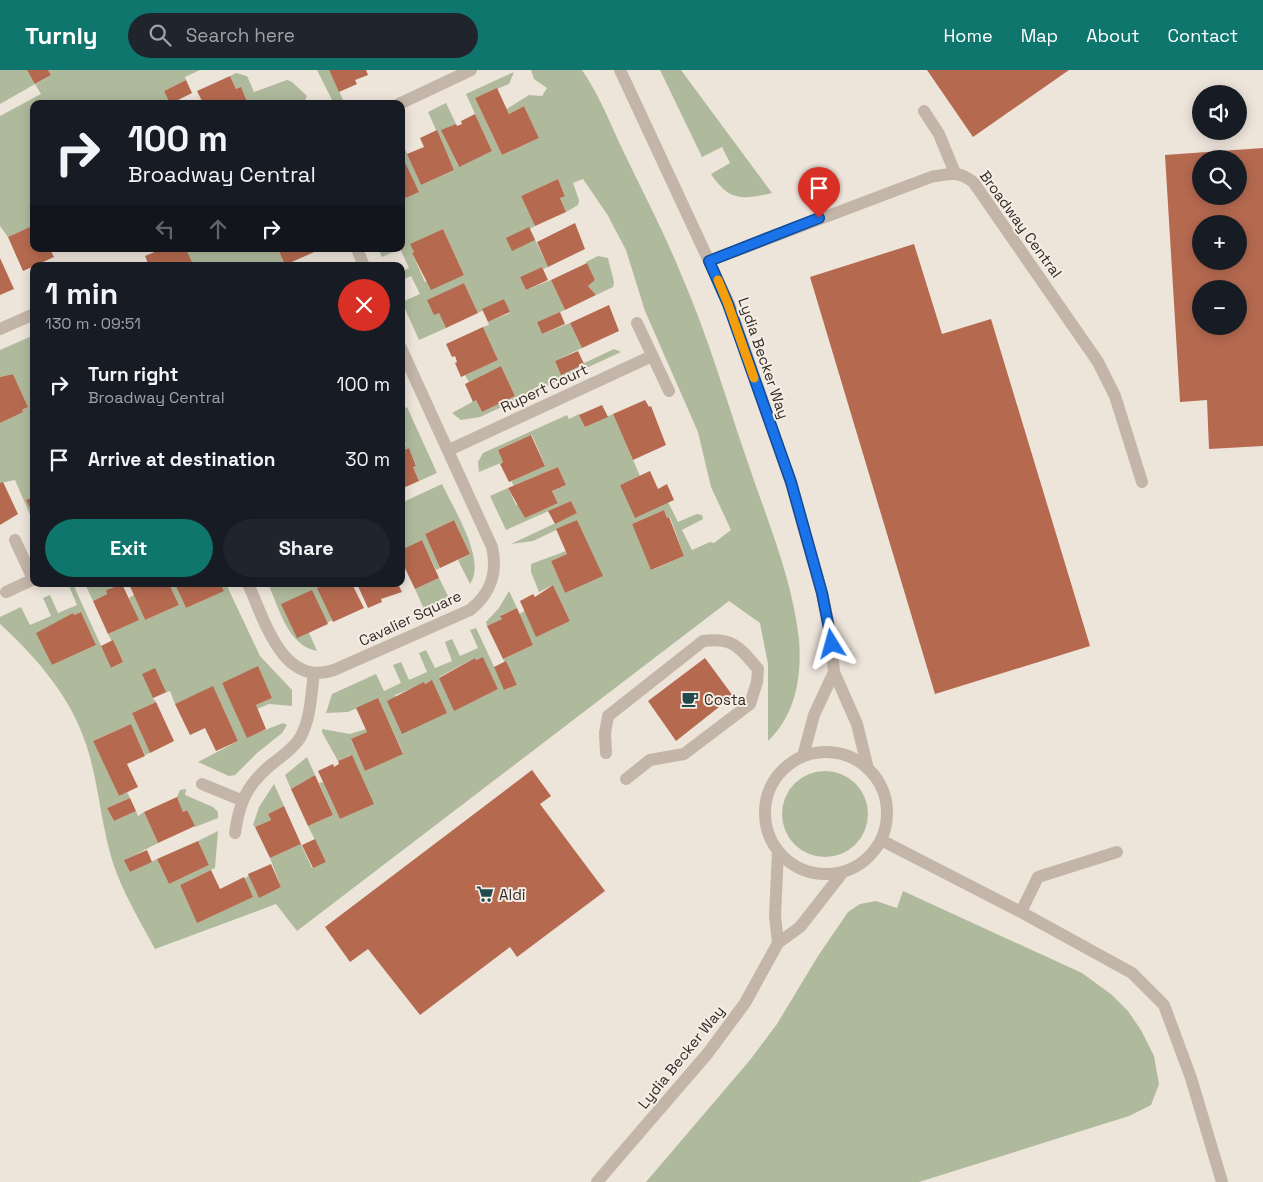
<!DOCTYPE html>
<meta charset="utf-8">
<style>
:root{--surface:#171b24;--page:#20242c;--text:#f1f3f6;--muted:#9ea1a6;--accent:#0f766e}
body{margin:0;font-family:"Space Grotesk",sans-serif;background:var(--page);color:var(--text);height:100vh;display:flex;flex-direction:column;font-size:19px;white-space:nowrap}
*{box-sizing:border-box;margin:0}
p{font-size:16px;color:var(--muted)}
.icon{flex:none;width:28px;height:28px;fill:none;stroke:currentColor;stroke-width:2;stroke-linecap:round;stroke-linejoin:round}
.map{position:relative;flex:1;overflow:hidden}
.side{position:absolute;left:30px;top:192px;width:375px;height:325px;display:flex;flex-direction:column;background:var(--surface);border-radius:10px;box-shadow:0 2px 12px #0003}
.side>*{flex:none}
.top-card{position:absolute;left:30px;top:30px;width:375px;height:152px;border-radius:10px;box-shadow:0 2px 12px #0003;background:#171b24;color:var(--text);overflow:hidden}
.fabs{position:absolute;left:1192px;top:15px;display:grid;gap:10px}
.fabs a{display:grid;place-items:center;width:55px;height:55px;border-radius:50%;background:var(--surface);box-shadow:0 2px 12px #0003;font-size:25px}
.pin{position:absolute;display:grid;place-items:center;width:42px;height:42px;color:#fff;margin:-51px -21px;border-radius:50% 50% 50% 0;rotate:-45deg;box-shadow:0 0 5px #0007}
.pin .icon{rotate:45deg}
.me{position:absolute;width:55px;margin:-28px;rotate:352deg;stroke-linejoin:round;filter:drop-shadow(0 0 4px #0008)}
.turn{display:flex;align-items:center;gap:18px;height:105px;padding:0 15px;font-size:22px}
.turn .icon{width:65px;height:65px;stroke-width:2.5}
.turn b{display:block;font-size:35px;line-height:42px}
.lanes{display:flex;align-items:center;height:48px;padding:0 15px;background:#0003;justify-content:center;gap:25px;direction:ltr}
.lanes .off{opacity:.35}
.round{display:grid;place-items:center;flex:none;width:52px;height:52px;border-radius:26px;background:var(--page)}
.headline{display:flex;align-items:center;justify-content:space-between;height:85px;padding:0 15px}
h1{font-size:30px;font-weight:700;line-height:38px}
.action{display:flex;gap:10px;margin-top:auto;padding:10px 15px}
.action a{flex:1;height:58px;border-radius:30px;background:var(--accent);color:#fff;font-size:20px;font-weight:700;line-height:58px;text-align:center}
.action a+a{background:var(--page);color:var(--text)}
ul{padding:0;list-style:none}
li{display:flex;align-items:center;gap:15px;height:75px;padding:0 15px}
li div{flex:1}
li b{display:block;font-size:19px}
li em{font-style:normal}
header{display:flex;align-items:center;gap:30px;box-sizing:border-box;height:70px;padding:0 25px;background:var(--accent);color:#fff}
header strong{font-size:24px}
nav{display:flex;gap:28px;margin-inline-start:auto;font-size:18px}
.search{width:350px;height:45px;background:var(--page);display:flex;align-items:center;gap:12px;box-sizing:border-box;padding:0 18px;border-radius:28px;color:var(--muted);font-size:19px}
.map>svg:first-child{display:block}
.green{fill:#afba9c;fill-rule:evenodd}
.building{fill:#b56a50;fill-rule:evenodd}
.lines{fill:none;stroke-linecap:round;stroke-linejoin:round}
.minor{stroke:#c3b5a8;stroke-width:12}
.route-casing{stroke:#114b97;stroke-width:12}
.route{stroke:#1a73e8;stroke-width:9}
.slow{stroke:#f59e0b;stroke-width:9}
.labels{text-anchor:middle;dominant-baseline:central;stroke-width:4;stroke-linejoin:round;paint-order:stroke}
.street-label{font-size:15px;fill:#312a27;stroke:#f6eee5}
.poi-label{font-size:15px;fill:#312a27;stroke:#f6eee5;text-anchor:start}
</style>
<header>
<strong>Turnly</strong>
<div class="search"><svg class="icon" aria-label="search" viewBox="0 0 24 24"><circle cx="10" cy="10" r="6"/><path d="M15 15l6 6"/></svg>Search here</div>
<nav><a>Home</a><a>Map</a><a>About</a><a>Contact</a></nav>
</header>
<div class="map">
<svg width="1263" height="1112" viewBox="0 0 1263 1112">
<rect width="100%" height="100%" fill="#ede4da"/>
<path class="green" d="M0,0H27L36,14L51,5L48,0H200L185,7L186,10L164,21L170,34H34V155L8,167L0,156V46L41,24L35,14L0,34Z
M317,0H329L345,34H334Z
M531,0H582C601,27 613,61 628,91C646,128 665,165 681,204C708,266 727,332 749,396C768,452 793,511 799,570C802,608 795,645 768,671V594L760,553L729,531L297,861L276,834L155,879C140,851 123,823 113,793C101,755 99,715 87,677C71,627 38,589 0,554V547L21,537L30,555L51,546L43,528L50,525L58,543L77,535L69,516L73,514L111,598L123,592L108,564L138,550L129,528L134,525L145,550L179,535L169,514H175L186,538L223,521L220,514H226L260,586L292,620V636L269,634L257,639L256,635L272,628L258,597L222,613L247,667L283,653L287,655L282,663L257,683L235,705L229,706L198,692L238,671L213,617L175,634L170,621L153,628L156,632L132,643L150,683L145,685L131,654L93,671L119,726L127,722L130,728L107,738L114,751L136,741L138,746L144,742L158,773L125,790L130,802L157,789L169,814L209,795L198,771L218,761L215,798L180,815L197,852L249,805L259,827L281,817L270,788L301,774L312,798L326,792L308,756L333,745L319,713L323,712L340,749L373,734L351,685L338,691L322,662V659L350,664L366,659L367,662L351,670L365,701L403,683L378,629L348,642L326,643L332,624L376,604L384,621L401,613L393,595L401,592L409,610L427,602L419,583L426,580L435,598L452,591L445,572L452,569L460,586L478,578L470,560L476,558L505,620L517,615L503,589L533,575L519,544L525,541L536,566L570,551L553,515L539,522L531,502V494L566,481L567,484L551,491L565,523L602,506L577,450L533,471L511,474L577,443L571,431L506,460L490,426L508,418L516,435L519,434L525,448L558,432L552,421L566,415L558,397L514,416L511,411L545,395L532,365L498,380L503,392L479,402L478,392L483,383L567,345L569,349L579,344L585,357L613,344L640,406L620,415L668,432L678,452L697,444L702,445L703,449L682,460L692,480L710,472L714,473L731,460L711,417L698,362L645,241L626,180L607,144L583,109L573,113L579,130L578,135L566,142L560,128L565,125L558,109L521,126L535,156L530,159L548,197L543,199L542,197L520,207L526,220L551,210L565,240L537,252L542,264L570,253L582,278L555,291L561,304L614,279L621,282L480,347L461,350L452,343L476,330L482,342L515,326L501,296L469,312L465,305L498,290L483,257L489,255L488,252L510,243L504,229L478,243L464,213L428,230L439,243L446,258L419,270L402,232L420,224L411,206L401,210V202L409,198L400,179L382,187L378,179H401V130L418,122L401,87V70L421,115L454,100L428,42L446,33L456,54L442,61L458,96L492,81L466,24L514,2L509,14L475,28L502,85L539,68L524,36L509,44L507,39L529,25L542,26L547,18L534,9ZM443,159L464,205L425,212L412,183L414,182L411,174ZM664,440L667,448L670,447L684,486L652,500L632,454ZM81,542L96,575L52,595L37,563L73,543L74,545ZM483,587L498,619L454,640L439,607L475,588L476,590ZM431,611L402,663L395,625Z
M660,0H681L772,123C742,130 729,131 711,104L730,93L722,77L702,87Z
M236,3L247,6L254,22L287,10L292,12L307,26L303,34H274L272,30L264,34H248L241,18L236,19L230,6Z
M186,179H278L285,195L194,196Z
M598,186L608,188L614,212L613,217L596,225L588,216L595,210L586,192Z
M34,265V426L26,430L34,447V454L15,410L0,413V353L28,337L13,304L0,307V280Z
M407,337L437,403L419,411L413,397L416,395L409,378L401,381V377L406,375L401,365V340Z
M442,414C453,438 487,490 470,514L458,490L470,484L454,450L425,464L440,498L436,500L422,470L401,480V433Z
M439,508L449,528L424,539L415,519Z
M85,514H120L106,520L107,524L93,531Z
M268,514H326L318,518L332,550L309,563L317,581C287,575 280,539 268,514Z
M509,521L517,538L501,545L502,549L487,556L486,552L499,538Z
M307,687L315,705L291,719L285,705Z
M782 744a43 43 0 1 1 86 0a43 43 0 1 1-86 0Z
M274,714L284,736L268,744L271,750L255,757L253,755L259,737Z
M186,719L185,725L213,737L218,742V748L195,757L187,740L183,742L177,727L180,720Z
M903,821L1082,903L1112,925L1128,941L1141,960L1154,986L1159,1014L1151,1035L1129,1046L919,1112H646L750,990L777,954L818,886L848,842L860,834L876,831L897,838Z"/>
<path class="building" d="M27,0H48L51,5L35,14Z
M329,0H366L368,5L355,10L357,14L339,22Z
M927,0H1069L973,67Z
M230,6L236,19L241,17L248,34H196L202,31L197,21Z
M186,10L192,23L170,34L164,21Z
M497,18L509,44L524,36L539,68L502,85L475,28Z
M475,44L492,81L459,97L441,60L456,54L457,56L462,54L461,51Z
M437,60L454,100L421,115L407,84L424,77L420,68Z
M1263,78V376L1209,379L1207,330L1180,332L1165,85ZM1201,89H1239V126H1201ZM1201,154H1239V191H1201ZM1201,219H1239V256H1201Z
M401,84L419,122L401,130Z
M558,109L565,126L560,128L566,142L535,156L521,126Z
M575,153L585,179L548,197L537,172Z
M34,155V179H50L54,187L23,201L8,167Z
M529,157L535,170L512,181L506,168Z
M443,159L464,205L431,220L412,183L414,182L410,174Z
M914,174L942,264L991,249L1090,576L935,624L810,207Z
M162,179H186L194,196H149L145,186Z
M278,179H321L285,195Z
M0,188L14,219L0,225Z
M587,193L595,210L588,216L596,225L565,240L551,210Z
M542,197L548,210L526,220L520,207Z
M464,213L478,243L446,258L439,243L434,245L427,230Z
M504,229L510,242L488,252L482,239Z
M609,235L619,261L582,278L570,253Z
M560,242L565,254L542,264L537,252Z
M483,257L498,290L461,307L455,293L457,292L455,286L452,287L446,274Z
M578,281L584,294L561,305L555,291Z
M501,296L515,326L482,342L476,330L473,332L465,314Z
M13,304L28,337L22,340L23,342L0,353V307Z
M645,330L649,337L651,336L666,375L633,390L613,344Z
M602,335L608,347L585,357L579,345Z
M531,365L545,396L509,412L500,394L503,392L498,380Z
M409,378L416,396L413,397L419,411L401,419V381Z
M558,397L566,415L552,421L558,433L525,448L508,418Z
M650,401L658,419L667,414L674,430L635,448L620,415Z
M3,412L18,444L0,455V413Z
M34,426V447L26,430Z
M571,431L577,443L555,454L548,441Z
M664,440L667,448L669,447L684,486L651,500L632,454Z
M454,450L470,484L440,498L425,464Z
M577,450L603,506L565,523L551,491L567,484L556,459Z
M422,470L439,508L415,519L401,490V480Z
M122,514L139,550L108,564L93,531L107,524L106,520Z
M129,514H169L179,535L145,550Z
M175,514H220L224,521L186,538Z
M326,514H352L364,538L333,552L317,518Z
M357,514H398L402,522L381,529L382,532L368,538Z
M553,515L570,551L536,567L520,531L533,524L535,527Z
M312,520L328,554L297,568L281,534Z
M517,538L533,575L503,589L487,556L502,549L500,546Z
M81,542L96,575L52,595L36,563L73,543L74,545Z
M113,570L123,592L111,598L101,576Z
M483,587L498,619L454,641L439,608L475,588L476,590Z
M705,588L733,626L676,671L648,631Z
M506,591L517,615L504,620L494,597Z
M258,596L272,628L256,635L266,659L247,668L222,613Z
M155,598L166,622L153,628L142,604Z
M432,610L447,643L402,664L387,631L424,612L425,614Z
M213,616L238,671L216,681L205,658L190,665L175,634Z
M378,628L403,684L365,701L351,669L367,662L356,638Z
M156,632L174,671L150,683L132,643Z
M131,654L145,686L127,694L138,717L119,726L93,671Z
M352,685L374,734L340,749L318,701L333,694L334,697L339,694L338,691Z
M532,700L551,726L540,734L605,821L517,887L510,877L420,945L368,879L350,892L325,857Z
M315,705L333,745L308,756L291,719Z
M177,727L183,742L187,740L195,756L158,773L144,742Z
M130,728L136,741L114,751L107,738Z
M284,736L301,774L270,788L255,757L271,750L268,744Z
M315,769L326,792L313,798L302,775Z
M198,771L209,795L169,814L157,789Z
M147,780L152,792L130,802L124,790Z
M271,794L281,817L259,828L248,804Z
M211,800L220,819L244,807L253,827L197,853L180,815Z"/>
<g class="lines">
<path class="minor" d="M620,0L729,234L791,413L822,523L830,560L834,602L857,654L868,699
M399,34L471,0
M924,41L939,64L955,103
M357,179L364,196
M709,191L931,107C949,104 960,100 974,113L1098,292L1115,326L1142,412
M637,253L669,321
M0,259L34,244
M449,380L652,286
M15,470L33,509
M248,514C264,548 282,618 334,600L470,540C491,523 498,503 492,477L401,278
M6,522L34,509
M765 743a61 61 0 1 1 122 0a61 61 0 1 1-122 0Z
M606,683L605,663L608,646L703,571C734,567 740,578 758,599L757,612L750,634L684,684L650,690L626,709
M803,686L814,645L834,602
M202,714L241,730
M235,763C239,733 247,714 272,694C282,686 293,679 300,668C311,649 311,624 314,603
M881,770L1021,842L1132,903L1164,935L1191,1008L1222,1112
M778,782L775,846L778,873
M1021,842L1038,807L1117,782
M597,1112L708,983L745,933L778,873L800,857L843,802"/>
</g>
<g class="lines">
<g class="route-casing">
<path id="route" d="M819,148L709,191L728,234L791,412L822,523L832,574"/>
</g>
<use href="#route" class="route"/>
<path class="slow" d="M718,210L728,234L754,308"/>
</g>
<defs>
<g id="cafe-bare" transform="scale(1.35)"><path d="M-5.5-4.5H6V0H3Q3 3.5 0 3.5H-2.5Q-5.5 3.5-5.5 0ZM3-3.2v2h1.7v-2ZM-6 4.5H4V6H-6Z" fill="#22494d" stroke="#f6eee5" stroke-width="2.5" paint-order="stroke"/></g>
<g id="supermarket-bare" transform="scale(1.35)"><path d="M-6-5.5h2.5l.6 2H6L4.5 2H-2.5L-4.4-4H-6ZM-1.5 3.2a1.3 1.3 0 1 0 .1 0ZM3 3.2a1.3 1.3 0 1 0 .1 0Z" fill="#22494d" stroke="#f6eee5" stroke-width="2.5" paint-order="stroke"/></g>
</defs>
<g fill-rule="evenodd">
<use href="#cafe-bare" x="690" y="629"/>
<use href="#supermarket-bare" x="485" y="824"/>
</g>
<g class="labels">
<g class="street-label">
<text transform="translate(1021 154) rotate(54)">Broadway Central</text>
<text transform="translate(764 288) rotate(71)">Lydia Becker Way</text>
<text transform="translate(544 318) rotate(-25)">Rupert Court</text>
<text transform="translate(410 548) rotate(-25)">Cavalier Square</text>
<text transform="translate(681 987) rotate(-51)">Lydia Becker Way</text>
</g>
<g class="poi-label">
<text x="704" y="629">Costa</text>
<text x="499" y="824">Aldi</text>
</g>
</g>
</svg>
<div class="fabs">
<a><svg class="icon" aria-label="sound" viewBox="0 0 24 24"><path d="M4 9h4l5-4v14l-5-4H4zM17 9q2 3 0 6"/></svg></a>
<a><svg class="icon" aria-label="search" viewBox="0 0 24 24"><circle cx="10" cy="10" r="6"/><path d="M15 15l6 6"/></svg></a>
<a>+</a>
<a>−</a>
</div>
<div class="pin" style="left:819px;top:148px;background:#d93025"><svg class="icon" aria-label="arrive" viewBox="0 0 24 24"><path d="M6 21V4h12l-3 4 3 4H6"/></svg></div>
<svg class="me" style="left:832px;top:574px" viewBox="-20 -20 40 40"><path d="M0-17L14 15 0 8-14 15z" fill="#1a73e8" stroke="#fff" stroke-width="4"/></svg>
<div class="top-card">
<div class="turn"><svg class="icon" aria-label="right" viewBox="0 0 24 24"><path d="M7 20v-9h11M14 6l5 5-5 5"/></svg><div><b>100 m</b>Broadway Central</div></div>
<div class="lanes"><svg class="icon off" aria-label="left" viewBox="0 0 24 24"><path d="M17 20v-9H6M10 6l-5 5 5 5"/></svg><svg class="icon off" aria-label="ahead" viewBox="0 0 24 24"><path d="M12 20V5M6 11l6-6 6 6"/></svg><svg class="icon" aria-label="right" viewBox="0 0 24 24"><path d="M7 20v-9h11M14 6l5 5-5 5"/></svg></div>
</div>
<section class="side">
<div class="headline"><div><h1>1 min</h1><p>130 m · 09:51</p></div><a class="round" style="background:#d93025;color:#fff"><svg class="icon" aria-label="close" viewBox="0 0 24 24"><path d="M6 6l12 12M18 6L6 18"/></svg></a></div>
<ul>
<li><svg class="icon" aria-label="right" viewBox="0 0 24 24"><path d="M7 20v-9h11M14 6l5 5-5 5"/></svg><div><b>Turn right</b><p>Broadway Central</p></div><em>100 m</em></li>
<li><svg class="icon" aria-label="arrive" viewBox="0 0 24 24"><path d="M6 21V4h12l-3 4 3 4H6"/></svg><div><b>Arrive at destination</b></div><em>30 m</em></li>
</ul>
<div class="action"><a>Exit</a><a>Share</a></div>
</section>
</div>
